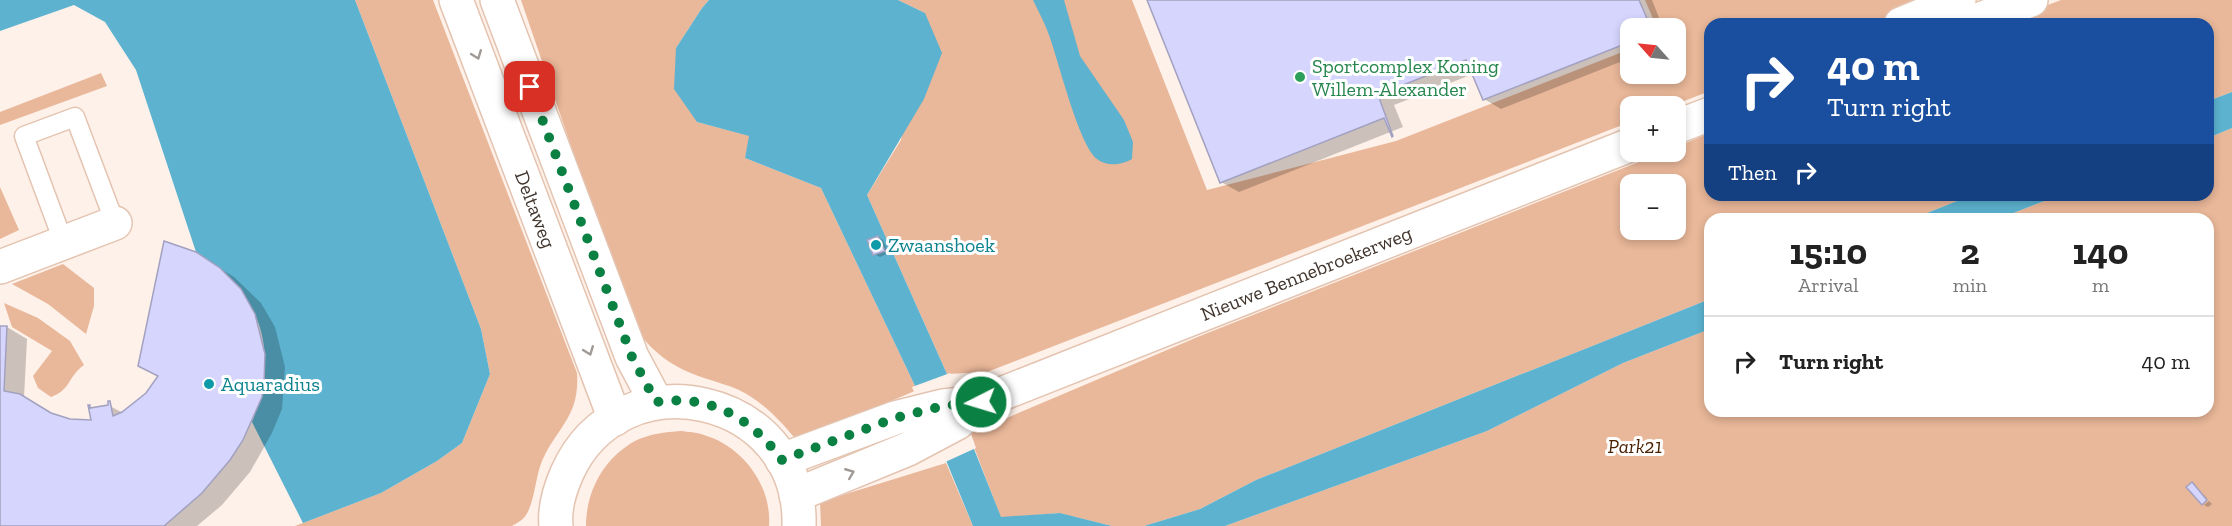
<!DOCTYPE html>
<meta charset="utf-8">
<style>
:root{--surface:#fff;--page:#f2f2f2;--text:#222;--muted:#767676;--line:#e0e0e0}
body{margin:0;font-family:"Zilla Slab",serif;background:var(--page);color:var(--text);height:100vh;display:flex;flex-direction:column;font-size:22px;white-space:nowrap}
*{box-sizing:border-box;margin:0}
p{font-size:20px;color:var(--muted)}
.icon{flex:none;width:33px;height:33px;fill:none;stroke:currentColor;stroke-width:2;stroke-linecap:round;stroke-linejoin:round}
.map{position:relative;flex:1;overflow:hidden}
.side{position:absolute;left:1704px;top:213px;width:510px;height:204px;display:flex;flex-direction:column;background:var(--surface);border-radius:18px;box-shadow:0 3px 9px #0003}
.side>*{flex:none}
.banner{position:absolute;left:1704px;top:18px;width:510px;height:183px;border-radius:18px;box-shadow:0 3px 9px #0003;background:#1a4fa0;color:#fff;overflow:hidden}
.needle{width:39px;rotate:297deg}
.tools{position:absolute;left:1620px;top:18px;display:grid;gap:12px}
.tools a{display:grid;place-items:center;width:66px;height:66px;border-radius:12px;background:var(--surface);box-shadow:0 3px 9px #0003;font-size:30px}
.pin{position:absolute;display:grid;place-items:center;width:51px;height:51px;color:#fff;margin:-26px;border-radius:12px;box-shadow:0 3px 9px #0006}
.me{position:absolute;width:66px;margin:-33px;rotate:265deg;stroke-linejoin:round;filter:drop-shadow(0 0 4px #0008)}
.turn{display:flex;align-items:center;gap:21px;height:126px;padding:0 24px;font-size:27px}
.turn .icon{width:78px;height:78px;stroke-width:2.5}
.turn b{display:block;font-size:42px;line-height:51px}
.then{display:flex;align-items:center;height:57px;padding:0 24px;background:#0003;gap:12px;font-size:22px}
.eta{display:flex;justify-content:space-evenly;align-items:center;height:102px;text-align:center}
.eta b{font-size:36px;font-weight:700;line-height:42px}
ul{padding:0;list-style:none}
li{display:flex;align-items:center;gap:18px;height:90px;padding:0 24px;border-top:2px solid var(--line)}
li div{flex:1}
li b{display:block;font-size:22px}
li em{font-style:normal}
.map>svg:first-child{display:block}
.green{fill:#e9b799;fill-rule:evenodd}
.water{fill:#5cb2cf}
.pier{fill:#fef1e9}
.shadow{fill:#0003}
.building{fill:#d6d5fe;stroke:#a2a1c0;stroke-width:1.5}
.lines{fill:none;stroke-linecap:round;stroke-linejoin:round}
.lane-casing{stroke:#e4c4b1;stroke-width:21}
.street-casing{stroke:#e4c4b1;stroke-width:36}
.secondary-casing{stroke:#e4c4b1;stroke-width:36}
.lane{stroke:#fff;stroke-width:18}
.street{stroke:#fff;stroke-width:33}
.secondary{stroke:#fff;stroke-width:33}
.oneway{stroke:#a09a96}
.route{stroke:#0b8043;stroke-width:10;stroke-dasharray:0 18}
.leisure-dot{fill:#2e9e5b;stroke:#fff;stroke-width:2}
.culture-dot{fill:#0f9aa8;stroke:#fff;stroke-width:2}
.labels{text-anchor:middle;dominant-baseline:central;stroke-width:6;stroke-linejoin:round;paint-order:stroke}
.leisure-label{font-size:20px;fill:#27864d;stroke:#fff;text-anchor:start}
.street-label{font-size:20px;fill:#41352d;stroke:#fff}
.culture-label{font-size:20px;fill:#0d838f;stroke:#fff;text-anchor:start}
.park-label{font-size:20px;font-style:italic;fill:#4a2103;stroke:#fff}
</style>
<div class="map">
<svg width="2232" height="526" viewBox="0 0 2232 526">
<rect width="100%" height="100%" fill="#fef1e9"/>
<path class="green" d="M355,0H433L577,373C580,417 557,427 542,461C535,478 535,501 526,515C523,520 517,523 512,526H295L381,493L437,461L462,443L490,374L481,329Z
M521,0H709L702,8L676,48L697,122L750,136L745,158L821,188L917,390L797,441C781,421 763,402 739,390C728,385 716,382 704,378C670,366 654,354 632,324Z
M898,0H1132L1207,190L1396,141L1630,49V74H1676V28H1657L1645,0H1935L1876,24H1710V91L1671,106H1630V122L987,372L947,374L867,195L901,140L925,13Z
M2061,0H2232V92L2208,101V24H1998Z
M101,73L107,86L0,125V112Z
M2232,128V526H1225L1487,431L1623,363L1710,329V411H2208V219H1998L2060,195H2208V138Z
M1710,133V195H1972L1912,219H1710V299L1256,480L1200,509L1144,526H1112L1059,513L1001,518L969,434L1200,336L1664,152H1676V147ZM1630,184H1676V230H1630Z
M0,187L19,230L0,239Z
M63,264L94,288V306L86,334L48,304L12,284Z
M4,303L38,318L70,341L84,365C68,376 71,390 51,397L38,388L33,376L52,351L12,327Z
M681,431C688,432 696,432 704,435C742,446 772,485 769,526H586C586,491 604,458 635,441C649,434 665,432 681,431Z
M946,463L973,526H821L820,502Z"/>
<path class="water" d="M0,0H355L481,329L490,374L462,443L437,461L381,493L303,523L252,422C280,350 262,293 196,252L136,70L105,22L74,5L0,31Z
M709,0H898L925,13L942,53L924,99L867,195L947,374L974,449L1001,517L1060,513L1112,526H973L917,390L821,188L745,158L749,136L697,122L674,89L676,48L702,8Z
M1033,0H1064L1080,56L1124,120L1133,142L1132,159C1122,165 1107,167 1097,159C1079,145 1059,63 1050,38C1046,25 1039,13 1033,0Z
M2232,92V128L2208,138V101Z
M1972,195H2060L1998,219H1912Z
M1710,299V329L1623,363L1487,431L1225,526H1144L1200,509L1256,480Z"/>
<path class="pier" d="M950,373L976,448L943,463L912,387Z"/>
<path class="shadow" d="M1149,0H1652L1663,28H1630V58L1501,109L1484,99L1473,74L1394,105L1403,127L1239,192L1221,182Z
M878,237L883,240L889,253L880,257L874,254Z
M196,254L234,277L261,303L275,327L285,367L282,409L272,433L250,472L222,505L197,526H0V328L7,327L27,339L24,398L52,415L70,420L93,422L110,406L123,413L148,394L159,377L139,365Z
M2192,484L2207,498L2202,503Z
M2209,501L2212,504L2208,507L2204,505Z"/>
<path class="building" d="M1147,0H1639L1651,28H1630V42L1483,100L1466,60L1378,95L1393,136L1392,137L1384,118L1220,183Z
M878,236L885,251L873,255L867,240Z
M164,241L196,252L220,268L241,289L255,314L265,354L264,383L262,397L243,440L230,460L202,493L164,526H0V326H7L4,391L20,394L51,413L70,419L91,420L88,405H90V408L108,405V401H110L113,416L122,412L146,393L158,376L138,366Z
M2192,482L2207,500L2202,505L2186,487Z"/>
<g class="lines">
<g class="lane-casing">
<path id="lane" d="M63,241L24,136L75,117L115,223"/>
</g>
<g class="street-casing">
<path id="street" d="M0,267L115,223"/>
</g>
<g class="secondary-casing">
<g id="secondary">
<path id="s1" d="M456,0L615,419"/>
<path d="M497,0L632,357L656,402"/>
<path d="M1901,24L1959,0"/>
<path d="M1967,24L2031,0"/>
<path d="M1676,127L1710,114"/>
<path id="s2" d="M782,460L895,418L943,406L981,402L1630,145"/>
<path d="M796,495L908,449L957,423L981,402"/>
<path d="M556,526C554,508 560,489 567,473C621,353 803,394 799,526"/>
</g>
</g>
<use href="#lane" class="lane"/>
<use href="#street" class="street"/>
<use href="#secondary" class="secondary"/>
</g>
<defs><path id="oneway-chevron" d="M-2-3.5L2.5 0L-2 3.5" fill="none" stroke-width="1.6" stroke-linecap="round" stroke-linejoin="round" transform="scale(1.5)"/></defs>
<g class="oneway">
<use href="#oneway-chevron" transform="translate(477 55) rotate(69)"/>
<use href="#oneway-chevron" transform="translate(589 351) rotate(69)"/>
<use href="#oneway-chevron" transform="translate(850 473) rotate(-22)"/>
</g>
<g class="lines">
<path class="route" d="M530,87L632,357L656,402C711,394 751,418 782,460L895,418L943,406L981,402"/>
</g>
<circle class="leisure-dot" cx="1300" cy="77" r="6"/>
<g class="culture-dot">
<circle cx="876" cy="245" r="6"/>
<circle cx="209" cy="384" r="6"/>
</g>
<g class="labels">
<g class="leisure-label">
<text x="1312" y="66">Sportcomplex Koning<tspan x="1312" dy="23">Willem-Alexander</tspan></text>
</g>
<g class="street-label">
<text stroke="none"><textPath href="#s1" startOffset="224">Deltaweg</textPath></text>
<text stroke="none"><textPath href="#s2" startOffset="558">Nieuwe Bennebroekerweg</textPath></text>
</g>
<g class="culture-label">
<text x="888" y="245">Zwaanshoek</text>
<text x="221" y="384">Aquaradius</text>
</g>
<g class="park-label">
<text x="1635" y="446">Park21</text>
</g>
</g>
</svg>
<div class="tools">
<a><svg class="needle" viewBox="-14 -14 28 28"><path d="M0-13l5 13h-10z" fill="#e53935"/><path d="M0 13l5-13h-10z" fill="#767676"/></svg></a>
<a>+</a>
<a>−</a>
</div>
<div class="pin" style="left:530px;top:87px;background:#d93025"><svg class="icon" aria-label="arrive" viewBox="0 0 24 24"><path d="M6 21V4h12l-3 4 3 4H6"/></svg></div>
<svg class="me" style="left:981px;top:402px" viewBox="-20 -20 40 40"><circle r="17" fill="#0b8043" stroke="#fff" stroke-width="3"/><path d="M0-11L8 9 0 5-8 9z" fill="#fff"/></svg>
<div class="banner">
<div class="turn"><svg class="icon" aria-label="right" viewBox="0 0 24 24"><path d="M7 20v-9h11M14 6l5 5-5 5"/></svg><div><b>40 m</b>Turn right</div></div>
<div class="then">Then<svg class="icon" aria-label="right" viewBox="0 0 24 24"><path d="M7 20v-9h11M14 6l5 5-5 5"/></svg></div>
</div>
<section class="side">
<div class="eta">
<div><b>15:10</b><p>Arrival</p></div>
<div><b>2</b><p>min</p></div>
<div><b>140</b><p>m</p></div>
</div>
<ul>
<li><svg class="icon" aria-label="right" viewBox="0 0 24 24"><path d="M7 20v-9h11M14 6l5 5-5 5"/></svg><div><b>Turn right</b></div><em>40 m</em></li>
</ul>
</section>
</div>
